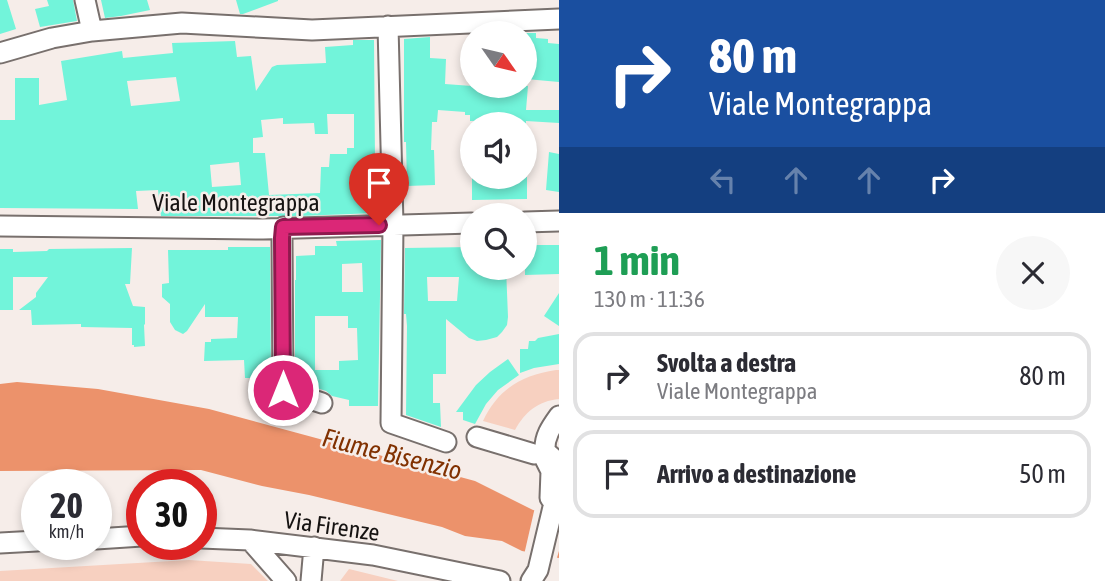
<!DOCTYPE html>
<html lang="it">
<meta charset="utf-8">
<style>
:root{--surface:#fff;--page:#f7f7f7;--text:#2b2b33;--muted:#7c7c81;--line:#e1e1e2}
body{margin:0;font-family:"Asap Condensed",sans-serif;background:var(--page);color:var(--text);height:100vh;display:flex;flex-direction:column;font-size:26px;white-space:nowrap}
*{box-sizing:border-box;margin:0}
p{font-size:23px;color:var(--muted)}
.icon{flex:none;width:38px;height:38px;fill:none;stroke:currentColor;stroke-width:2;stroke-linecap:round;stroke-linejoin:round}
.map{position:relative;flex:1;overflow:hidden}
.details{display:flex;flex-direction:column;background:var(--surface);width:546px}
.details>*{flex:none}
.guide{background:#1a4fa0;color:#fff;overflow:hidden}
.needle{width:46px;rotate:124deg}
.fabs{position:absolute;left:460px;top:21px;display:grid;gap:14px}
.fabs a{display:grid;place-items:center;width:77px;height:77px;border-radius:50%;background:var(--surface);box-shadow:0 4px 10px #0003;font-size:35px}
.speed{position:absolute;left:21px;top:469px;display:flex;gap:14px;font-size:35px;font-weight:700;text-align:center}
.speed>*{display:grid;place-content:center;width:91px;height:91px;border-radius:50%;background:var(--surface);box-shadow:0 4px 10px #0003;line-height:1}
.speed small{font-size:18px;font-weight:400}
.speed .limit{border:10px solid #d22;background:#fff;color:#111}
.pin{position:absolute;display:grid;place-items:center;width:60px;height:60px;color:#fff;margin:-72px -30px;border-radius:50% 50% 50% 0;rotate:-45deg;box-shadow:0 0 7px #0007}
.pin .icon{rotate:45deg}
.me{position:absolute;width:77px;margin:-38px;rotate:0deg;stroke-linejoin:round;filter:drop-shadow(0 0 5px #0008)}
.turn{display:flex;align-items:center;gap:24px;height:147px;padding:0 35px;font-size:32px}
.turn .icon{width:91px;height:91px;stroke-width:2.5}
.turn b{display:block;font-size:49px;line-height:60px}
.lanes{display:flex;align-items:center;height:66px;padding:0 35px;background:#0003;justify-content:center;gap:35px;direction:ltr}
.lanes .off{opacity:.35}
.round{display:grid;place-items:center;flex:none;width:74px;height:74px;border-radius:37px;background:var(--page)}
.overview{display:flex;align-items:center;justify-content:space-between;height:119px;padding:0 35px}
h1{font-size:42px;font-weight:700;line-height:52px;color:#1e9e55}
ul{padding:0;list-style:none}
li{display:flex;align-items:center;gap:21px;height:88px;margin:0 14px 10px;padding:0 21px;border:4px solid var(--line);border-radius:21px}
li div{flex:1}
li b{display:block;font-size:26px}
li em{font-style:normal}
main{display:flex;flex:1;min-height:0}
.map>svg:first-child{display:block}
.green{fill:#f7d0c0}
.water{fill:#ec926b}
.pier{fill:#f6ede9}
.building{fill:#72f4da;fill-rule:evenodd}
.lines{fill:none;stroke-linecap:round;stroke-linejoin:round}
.minor-casing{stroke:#78706d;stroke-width:23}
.minor{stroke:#fff;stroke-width:19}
.route-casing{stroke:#8e194d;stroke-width:18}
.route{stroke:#db2777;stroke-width:12}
.labels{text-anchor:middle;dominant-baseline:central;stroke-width:5;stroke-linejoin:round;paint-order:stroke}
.street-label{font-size:24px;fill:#161312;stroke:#f6ede9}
.water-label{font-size:26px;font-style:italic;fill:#813101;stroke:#f6ede9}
</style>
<main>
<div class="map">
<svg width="559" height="581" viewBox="0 0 559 581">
<rect width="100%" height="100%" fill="#f6ede9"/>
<path class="green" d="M556,370H559V399C538,401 525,412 515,430L483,421C498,389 522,375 556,370Z
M189,560L251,564L268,581H0V571Z
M349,569L398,581H340Z"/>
<path class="water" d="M17,382L98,389L209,409L475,481L533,510L559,514V558L522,551L502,541L465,536L442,527L309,495L262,486L201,470L0,471V384Z"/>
<path class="pier" d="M535,507L559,510V551L556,561L524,555Z"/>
<path class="building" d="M0,0H7L16,29L0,34Z
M47,0H73L77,21L40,27L35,9L49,6Z
M101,0H147L150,10L121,16L105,18Z
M236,0H278V1L243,14H240Z
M525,33H536V38L548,39V43L559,44V82L526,79L529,51L525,50Z
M430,37V58L446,59L445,84L472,86H528L526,110H559V123L526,121V124H510L509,120L470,121V115H465V112L438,110L437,122H432L431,150H434L435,185L407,186L406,142H404V39Z
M353,40H374L375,160H361V181H377V213L299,216H161L158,190L136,191L138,209L0,208V120H15V78H39V105L67,100L61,61L122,51L123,58L173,53L172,43L235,41L237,57L251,56L256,91L272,67L277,65L326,63L325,47L353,45ZM176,77L180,101L131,106L127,81ZM327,114H354V148H347V154H330L329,167H321L320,193L269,195L265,153H253V138L263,137L261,120L283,118V124L314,123L315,134H328ZM239,162L241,185L212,187L210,165Z
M549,152L559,154V192L546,190Z
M472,177H527V199L472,200Z
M381,240L378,406H349V400L332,396L326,391L295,381V280H296V256L315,255V246H337L336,241ZM362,263L363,292H342V264ZM315,316H348V328H357L358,360L339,361V370H315Z
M534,245H559V274L525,275V246Z
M228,247H270L271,378H245L244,360L204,361L205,342H211V339L237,338L238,317H205V304L187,331L183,334L175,330L170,322V304L162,297V284L169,283L168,250H228Z
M472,247V268H506L508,317L507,325L502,332L497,337L486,340L477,341L469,338L446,319V374H433V403H440L441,427L406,415L407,326L406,314H404L405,248ZM427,277H459L457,301H428Z
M132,248L130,284H125L133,306L145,307V324L144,325L145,346L134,347V345H132V328L81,327V324L32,325L31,310H19L36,297V293L48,277H13V310H0V249H13V252L47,251L49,249Z
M559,293V326L544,316Z
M559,334V364L534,368L520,373V349H528L529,341H535L538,338Z
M508,359L519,375L498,390L486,404L475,424L463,420V412H456L476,385L490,372Z"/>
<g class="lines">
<g class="minor-casing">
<path id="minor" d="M85,0L92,31
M388,26L393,224L391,423L446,442
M0,53L52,38L92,31L182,23L312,30L559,19
M525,222L559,221
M0,226L263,229L472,223
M283,227L282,238L283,390L322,403
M477,437L534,454
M545,451V459L551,471L550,498
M554,459L545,451C544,437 551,427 559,416
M201,538L250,540L373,555L500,581
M96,539L142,536
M250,540L286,581
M0,543L37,541
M311,581L314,547
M531,581L538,570L559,482"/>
</g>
<use href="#minor" class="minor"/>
</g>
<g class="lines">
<g class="route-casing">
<path id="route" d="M283,390L282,238L283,227L379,225"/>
</g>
<use href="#route" class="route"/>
</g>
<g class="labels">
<g class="street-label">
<text x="236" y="202">Viale Montegrappa</text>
<text transform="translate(332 526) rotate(8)">Via Firenze</text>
</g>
<g class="water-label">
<text transform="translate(392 454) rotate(14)">Fiume Bisenzio</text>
</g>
</g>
</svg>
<div class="fabs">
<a><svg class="needle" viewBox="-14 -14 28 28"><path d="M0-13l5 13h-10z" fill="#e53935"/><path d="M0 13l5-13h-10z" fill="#7c7c81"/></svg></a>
<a><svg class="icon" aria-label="sound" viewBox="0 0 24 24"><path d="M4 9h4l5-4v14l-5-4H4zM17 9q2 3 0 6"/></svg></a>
<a><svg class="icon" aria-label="search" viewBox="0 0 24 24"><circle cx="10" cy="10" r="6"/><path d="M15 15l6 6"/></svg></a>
</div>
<div class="speed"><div>20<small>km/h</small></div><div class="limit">30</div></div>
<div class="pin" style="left:379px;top:225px;background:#d93025"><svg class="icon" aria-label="arrive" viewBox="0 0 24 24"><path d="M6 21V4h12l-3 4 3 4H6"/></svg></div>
<svg class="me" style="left:283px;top:390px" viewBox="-20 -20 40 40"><circle r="17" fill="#db2777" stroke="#fff" stroke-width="3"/><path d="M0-11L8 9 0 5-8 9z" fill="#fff"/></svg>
</div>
<section class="details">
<div class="guide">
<div class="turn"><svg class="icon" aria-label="right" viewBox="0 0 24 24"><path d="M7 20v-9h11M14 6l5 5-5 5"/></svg><div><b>80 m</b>Viale Montegrappa</div></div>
<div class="lanes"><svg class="icon off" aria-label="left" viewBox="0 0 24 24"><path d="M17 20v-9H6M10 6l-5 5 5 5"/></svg><svg class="icon off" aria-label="ahead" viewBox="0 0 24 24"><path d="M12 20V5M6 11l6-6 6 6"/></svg><svg class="icon off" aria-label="ahead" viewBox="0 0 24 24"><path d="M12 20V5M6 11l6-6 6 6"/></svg><svg class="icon" aria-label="right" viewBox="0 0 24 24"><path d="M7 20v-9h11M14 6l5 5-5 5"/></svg></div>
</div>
<div class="overview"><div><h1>1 min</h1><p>130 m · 11:36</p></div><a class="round"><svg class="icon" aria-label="close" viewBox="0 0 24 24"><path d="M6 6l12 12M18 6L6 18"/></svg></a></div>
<ul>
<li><svg class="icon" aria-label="right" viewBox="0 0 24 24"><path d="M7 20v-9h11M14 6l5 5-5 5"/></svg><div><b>Svolta a destra</b><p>Viale Montegrappa</p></div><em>80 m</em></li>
<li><svg class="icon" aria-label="arrive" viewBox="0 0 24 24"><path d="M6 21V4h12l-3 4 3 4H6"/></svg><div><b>Arrivo a destinazione</b></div><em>50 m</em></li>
</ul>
</section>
</main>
